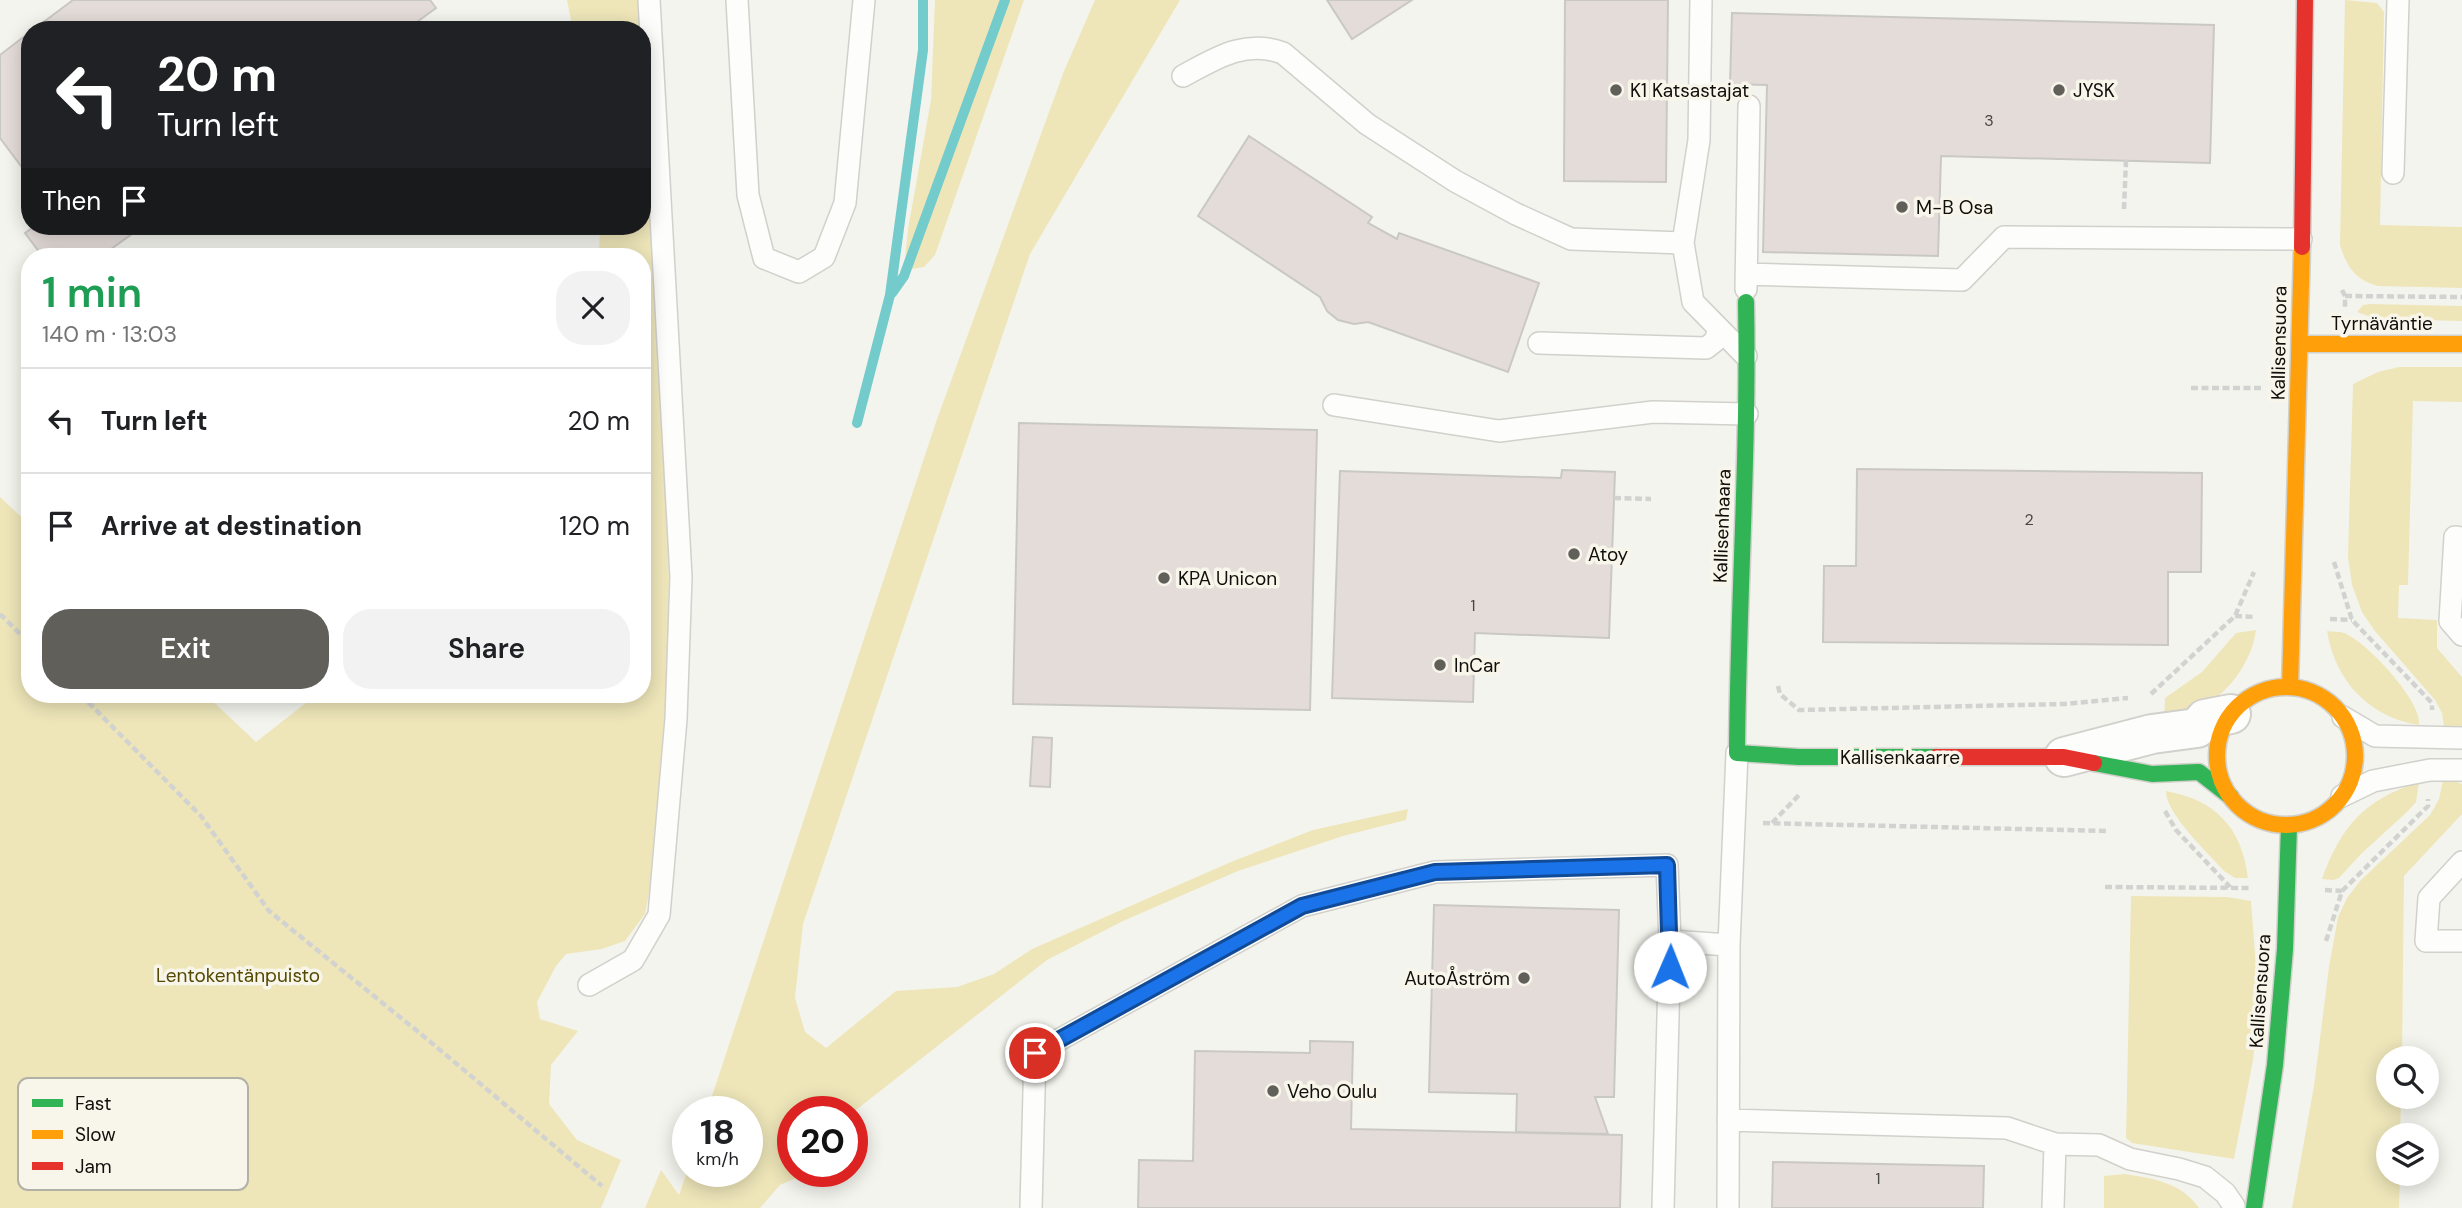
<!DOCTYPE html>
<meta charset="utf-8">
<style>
:root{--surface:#fff;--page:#f2f2f2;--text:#202124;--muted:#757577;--line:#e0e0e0;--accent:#605f5a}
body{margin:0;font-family:"DM Sans",sans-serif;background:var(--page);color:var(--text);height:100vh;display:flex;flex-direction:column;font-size:26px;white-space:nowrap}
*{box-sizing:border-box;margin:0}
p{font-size:23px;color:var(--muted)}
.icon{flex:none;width:38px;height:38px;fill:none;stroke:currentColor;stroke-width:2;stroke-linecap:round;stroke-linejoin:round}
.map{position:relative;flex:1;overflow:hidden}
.panel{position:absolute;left:21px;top:248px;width:630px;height:455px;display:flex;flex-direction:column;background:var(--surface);border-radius:28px;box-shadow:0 4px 18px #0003}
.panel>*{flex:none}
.top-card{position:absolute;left:21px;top:21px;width:630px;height:214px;border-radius:28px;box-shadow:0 4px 18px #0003;background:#202124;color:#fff;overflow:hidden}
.controls{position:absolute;left:2376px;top:1046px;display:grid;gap:14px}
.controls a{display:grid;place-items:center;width:63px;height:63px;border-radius:50%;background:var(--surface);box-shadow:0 4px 18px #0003;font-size:35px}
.speed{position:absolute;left:672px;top:1096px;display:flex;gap:14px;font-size:35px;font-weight:700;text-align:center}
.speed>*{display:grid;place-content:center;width:91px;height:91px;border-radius:50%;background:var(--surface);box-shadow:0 4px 18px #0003;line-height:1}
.speed small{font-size:18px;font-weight:400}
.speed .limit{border:10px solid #d22;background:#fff;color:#111}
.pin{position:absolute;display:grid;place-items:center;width:60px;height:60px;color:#fff;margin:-30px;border:4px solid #fff;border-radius:50%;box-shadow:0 2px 7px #0007}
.me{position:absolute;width:77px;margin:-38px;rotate:1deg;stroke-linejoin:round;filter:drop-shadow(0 0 5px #0008)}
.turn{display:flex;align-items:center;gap:24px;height:147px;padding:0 21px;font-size:32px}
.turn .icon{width:91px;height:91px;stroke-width:2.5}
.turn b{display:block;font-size:49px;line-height:60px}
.then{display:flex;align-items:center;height:66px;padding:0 21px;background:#0003;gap:14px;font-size:26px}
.round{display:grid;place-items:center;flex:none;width:74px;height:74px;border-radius:28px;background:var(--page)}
.overview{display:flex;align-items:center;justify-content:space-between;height:119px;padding:0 21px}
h1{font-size:42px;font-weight:600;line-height:52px;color:#1e9e55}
.button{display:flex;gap:14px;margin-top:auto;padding:14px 21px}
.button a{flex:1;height:80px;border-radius:28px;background:var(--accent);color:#fff;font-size:28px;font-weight:600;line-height:80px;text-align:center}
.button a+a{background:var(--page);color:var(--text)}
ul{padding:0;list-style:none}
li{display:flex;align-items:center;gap:21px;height:105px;padding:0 21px;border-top:2px solid var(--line)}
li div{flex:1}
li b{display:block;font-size:26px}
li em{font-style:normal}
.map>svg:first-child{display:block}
.green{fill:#eee6b9}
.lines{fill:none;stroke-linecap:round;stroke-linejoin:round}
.stream{stroke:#73cbcb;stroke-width:10}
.building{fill:#e4dcd9;stroke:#cac8c5;stroke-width:2}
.lane-casing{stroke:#d1d0cb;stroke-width:24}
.street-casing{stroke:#d1d0cb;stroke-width:42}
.fast-casing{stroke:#d1d0cb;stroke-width:19}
.slow-casing{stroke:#d1d0cb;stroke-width:19}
.jam-casing{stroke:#d1d0cb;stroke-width:19}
.path{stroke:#d2d2d0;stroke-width:4.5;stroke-dasharray:7 3.5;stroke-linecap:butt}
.lane{stroke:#fdfdfc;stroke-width:21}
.street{stroke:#fdfdfc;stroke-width:38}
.fast{stroke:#30b455;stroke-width:16}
.slow{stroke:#ff9f0a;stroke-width:16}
.jam{stroke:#e5322d;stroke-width:16}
.route-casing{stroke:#114b97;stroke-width:18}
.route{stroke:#1a73e8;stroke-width:12}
.poi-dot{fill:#605f5a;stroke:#f8f6ea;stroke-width:2.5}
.labels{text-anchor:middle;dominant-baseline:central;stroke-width:7;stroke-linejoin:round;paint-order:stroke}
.number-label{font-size:16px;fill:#484642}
.poi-label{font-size:19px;fill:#100f0b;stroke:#f8f6ea;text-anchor:start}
.street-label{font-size:19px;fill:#100f0b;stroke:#f8f6ea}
.park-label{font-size:19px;fill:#554a04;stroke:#f8f6ea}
.key{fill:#f8f6ea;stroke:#b2b1a7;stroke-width:2}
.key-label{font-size:19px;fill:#100f0b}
</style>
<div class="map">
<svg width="2462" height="1208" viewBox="0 0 2462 1208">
<rect width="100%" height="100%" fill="#f4f4ee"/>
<path class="green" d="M567,0H642L663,393L669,580L667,717L658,848L645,914L625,941L602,949L566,954L556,966L537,1002L540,1019L578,1031L551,1065L549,1104L577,1140L621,1160L601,1208H0V497L30,525V695H206L256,742L316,695H642V257H599L600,226H642V30H573Z
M935,0H1024L935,255L924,267L912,269L905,258L908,229L931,100Z
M1095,0H1180L1030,254L803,924L795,998L805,1032L826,1048L896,991L957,987L994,974L1032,949L1231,862L1313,830L1408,809L1406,820L1343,836L1238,871L1123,921L1047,960L856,1110L852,1115V1111H793V1171H812L780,1185L760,1208H645L661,1170L679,1195L688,1169L747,1171V1111H707L936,422L1064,71Z
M2345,0L2377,3L2384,12L2380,225L2462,227V288L2378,286C2356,281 2346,266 2340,245Z
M2370,304L2462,306V321L2376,319L2357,312L2363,305Z
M2399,367H2462V402L2413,401L2408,585H2399L2398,618L2437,620V648L2462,677V726L2444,727L2442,713L2435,700L2374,630L2362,612L2352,585L2348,557L2353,384L2378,372Z
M2256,630C2252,661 2229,694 2200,708C2189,713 2176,716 2164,720L2165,698L2202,672L2236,633Z
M2327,631C2333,632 2339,631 2344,633C2366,641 2423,702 2419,725C2369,717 2335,681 2327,631Z
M2443,780L2455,781L2462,784V814L2404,876L2402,1059H2389V1097H2401L2400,1136H2389V1174H2400L2399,1208H2292L2314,1086L2329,967L2338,917L2347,898L2360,881L2430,815L2439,799Z
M2419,782L2416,802L2408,811L2361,854L2339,878L2333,880L2322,879C2341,826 2364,800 2419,782Z
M2166,791C2216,800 2242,828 2248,878H2235L2224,871C2209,854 2165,813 2166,791Z
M2131,896L2227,897L2251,901L2259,1007L2253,1060L2234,1159L2132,1143L2126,1138Z
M2125,1174C2154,1179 2181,1182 2199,1208H2104V1176Z"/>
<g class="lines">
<path class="stream" d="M892,293L904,276L1005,0
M857,423L890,295L923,50V0"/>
</g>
<path class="building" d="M73,0H430L436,8L406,30H33Z
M1327,0H1412L1352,39Z
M1565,0H1668L1666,182L1564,181Z
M1732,13L2214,25L2210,163L1941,156L1938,256L1763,252L1767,85L1730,84Z
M30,32V178L0,138V55Z
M1249,136L1372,217L1368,223L1397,239L1399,233L1539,283L1508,372L1368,322L1354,324L1338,320L1327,311L1320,297L1198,216Z
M35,226H143L100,257H43L25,233Z
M1019,423L1317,430L1310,710L1013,704Z
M1857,469L2202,473L2201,572H2168V645L1823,642L1824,566H1856Z
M1562,470L1615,472L1609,638L1475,633L1473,702L1332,698L1340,471L1561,478Z
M1033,737L1052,738L1050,787L1030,786Z
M1434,905L1619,910L1614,1097H1595L1608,1134L1516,1132L1517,1094L1429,1092Z
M1310,1041L1353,1042L1351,1129L1622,1135L1620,1208H1138L1139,1160L1193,1161L1195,1051L1310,1053Z
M1773,1162L1984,1166L1983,1208H1772Z"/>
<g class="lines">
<g class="lane-casing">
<path id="lane" d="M737,0L748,195L764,258L799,272L824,257L845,203L864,0
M1701,0L1699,140L1683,243L1693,302L1746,356
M1183,76C1216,58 1245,39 1283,53L1367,124L1455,181L1516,214L1571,239L1683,243
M2393,173L2398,0
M1746,274L1962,280L2004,237L2301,239
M1746,289L1749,106
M1539,343L1706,348L1715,341L1719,329
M1334,405L1499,431L1653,412L1747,414
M2462,538L2455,537L2450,621L2462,635
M2343,717L2375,736L2462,738
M2342,796L2373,781L2430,770H2462
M2462,862L2429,898L2426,941H2462
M589,985L633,960L659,915L676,719L681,577L649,0
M1728,1120L2007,1128L2055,1144L2099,1145L2130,1159L2179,1169L2205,1177L2225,1193L2234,1206
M1031,1208L1035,1053L1302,906L1435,872L1667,865L1670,941
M1663,1208L1670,941L1729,945
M1728,1208L1729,945L1737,753
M2053,1208L2055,1144"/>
</g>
<g class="street-casing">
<path id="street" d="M2064,757L2152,734L2197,728L2205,719L2231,714"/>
</g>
<g class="fast-casing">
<path id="fast" d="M1746,302C1749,452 1738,603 1737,753L1799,757H1936
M2094,763L2152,774L2199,772L2231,797
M2254,1208L2275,1065L2285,949L2289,825"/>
</g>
<g class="slow-casing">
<path id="slow" d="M2301,344H2462
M2290,687L2302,247
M2217 756a69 69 0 1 1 138 0a69 69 0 1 1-138 0Z"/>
</g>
<g class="jam-casing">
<path id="jam" d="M2302,247L2305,0
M1936,757H2064L2094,763"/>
</g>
<path class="path" d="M2124,209L2126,160
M2342,290L2345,296V308
M2345,296L2462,297
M2191,388H2264
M1614,498L1651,499
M2334,562L2352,620L2432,703V710
M0,614L30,644
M2235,616L2255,617
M2330,619L2352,620
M1778,686L1780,694L1799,710L2064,704L2128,698
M2151,694L2235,616L2254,572
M81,695L201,816L269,911L427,1039L602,1186
M2165,811L2176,830L2230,887
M1763,823L2106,831
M1772,823L1800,794
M2105,887L2250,888
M2325,890L2342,891
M2326,941L2342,891L2428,806V799"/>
<use href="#lane" class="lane"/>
<use href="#street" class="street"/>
<use href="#fast" class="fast"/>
<use href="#slow" class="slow"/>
<use href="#jam" class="jam"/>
</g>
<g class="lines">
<g class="route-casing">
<path id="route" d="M1035,1053L1302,906L1435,872L1667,865L1670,967"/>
</g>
<use href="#route" class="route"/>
</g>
<g class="poi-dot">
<circle cx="1616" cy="90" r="7"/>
<circle cx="2059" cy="90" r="7"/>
<circle cx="1902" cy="207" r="7"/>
<circle cx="1574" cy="554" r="7"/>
<circle cx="1164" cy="578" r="7"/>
<circle cx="1440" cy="665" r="7"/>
<circle cx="1524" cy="978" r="7"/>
<circle cx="1273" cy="1091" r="7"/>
</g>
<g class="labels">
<g class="number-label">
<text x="1989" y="120">3</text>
<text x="2029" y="519">2</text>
<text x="1473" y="605">1</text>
<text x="1878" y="1178">1</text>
</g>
<g class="poi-label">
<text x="1630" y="90">K1 Katsastajat</text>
<text x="2073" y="90">JYSK</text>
<text x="1916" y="207">M-B Osa</text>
<text x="1588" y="554">Atoy</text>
<text x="1178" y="578">KPA Unicon</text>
<text x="1454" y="665">InCar</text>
<text x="1510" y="978" text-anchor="end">AutoÅström</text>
<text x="1287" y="1091">Veho Oulu</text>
</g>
<g class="street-label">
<text x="2382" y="323">Tyrnäväntie</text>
<text transform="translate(2279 343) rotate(-89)">Kallisensuora</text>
<text transform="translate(1722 526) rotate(-88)">Kallisenhaara</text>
<text x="1900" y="757">Kallisenkaarre</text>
<text transform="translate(2260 991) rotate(-86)">Kallisensuora</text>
</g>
<g class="park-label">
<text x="238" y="975">Lentokentänpuisto</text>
</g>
</g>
<rect x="18" y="1078" width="230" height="112" rx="10" class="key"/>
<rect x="32" y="1099" width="31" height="8" fill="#30b455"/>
<rect x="32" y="1130" width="31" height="9" fill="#ff9f0a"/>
<rect x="32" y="1162" width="31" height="8" fill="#e5322d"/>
<g class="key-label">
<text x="75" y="1110">Fast</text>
<text x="75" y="1141">Slow</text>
<text x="75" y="1173">Jam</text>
</g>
</svg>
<div class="controls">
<a><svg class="icon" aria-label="search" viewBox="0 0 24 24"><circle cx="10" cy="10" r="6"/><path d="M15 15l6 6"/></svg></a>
<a><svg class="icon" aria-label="layers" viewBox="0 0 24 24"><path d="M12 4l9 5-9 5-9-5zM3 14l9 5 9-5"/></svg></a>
</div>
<div class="speed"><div>18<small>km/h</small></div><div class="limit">20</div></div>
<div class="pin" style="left:1035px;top:1053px;background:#d93025"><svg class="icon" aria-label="arrive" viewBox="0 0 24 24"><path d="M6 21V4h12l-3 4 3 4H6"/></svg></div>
<svg class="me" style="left:1670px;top:967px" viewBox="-20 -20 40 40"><circle r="19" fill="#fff"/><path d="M0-13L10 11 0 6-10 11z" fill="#1a73e8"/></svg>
<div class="top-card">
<div class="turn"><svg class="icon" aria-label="left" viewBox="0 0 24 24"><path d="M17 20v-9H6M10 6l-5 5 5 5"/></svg><div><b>20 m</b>Turn left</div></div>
<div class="then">Then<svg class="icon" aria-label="arrive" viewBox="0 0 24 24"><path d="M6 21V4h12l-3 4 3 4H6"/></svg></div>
</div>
<section class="panel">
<div class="overview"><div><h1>1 min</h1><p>140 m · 13:03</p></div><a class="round"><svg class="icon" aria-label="close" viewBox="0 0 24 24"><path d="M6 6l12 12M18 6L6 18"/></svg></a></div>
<ul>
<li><svg class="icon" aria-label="left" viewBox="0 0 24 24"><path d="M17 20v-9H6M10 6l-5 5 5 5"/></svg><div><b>Turn left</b></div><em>20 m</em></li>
<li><svg class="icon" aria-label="arrive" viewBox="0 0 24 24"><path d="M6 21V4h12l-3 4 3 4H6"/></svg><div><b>Arrive at destination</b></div><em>120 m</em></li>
</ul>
<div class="button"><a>Exit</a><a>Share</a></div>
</section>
</div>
